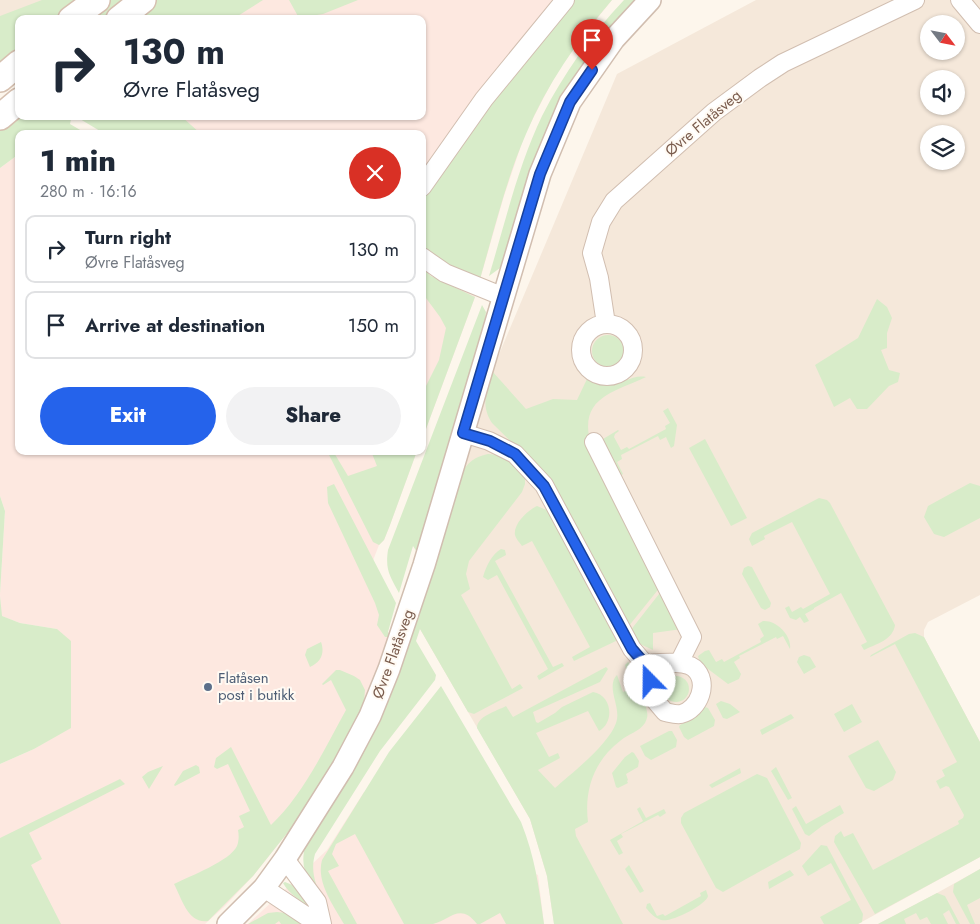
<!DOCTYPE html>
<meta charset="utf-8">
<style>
:root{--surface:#fff;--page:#f2f2f3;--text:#1f2937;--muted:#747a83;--line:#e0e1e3;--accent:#2563eb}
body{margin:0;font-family:Jost,sans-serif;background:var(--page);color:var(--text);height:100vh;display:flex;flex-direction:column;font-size:19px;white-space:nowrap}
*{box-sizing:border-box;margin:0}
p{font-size:16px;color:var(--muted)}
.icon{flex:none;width:28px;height:28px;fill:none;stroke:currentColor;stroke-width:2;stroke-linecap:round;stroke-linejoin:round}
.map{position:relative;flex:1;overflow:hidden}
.sheet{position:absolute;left:15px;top:130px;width:411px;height:325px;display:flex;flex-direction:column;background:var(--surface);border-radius:10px;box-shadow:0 1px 4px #0004}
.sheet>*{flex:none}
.guide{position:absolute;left:15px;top:15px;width:411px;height:105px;border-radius:10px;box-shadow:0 1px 4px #0004;background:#fff;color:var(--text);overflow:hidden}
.needle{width:32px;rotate:122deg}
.tools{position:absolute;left:920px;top:15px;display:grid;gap:10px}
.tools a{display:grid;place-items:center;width:45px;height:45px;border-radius:50%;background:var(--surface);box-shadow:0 1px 4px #0004;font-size:25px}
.pin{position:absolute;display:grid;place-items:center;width:42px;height:42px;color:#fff;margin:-51px -21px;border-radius:50% 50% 50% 0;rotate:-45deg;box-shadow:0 0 5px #0007}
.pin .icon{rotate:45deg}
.me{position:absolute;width:55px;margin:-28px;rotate:338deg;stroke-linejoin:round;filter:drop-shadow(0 0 4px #0008)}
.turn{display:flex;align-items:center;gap:18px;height:105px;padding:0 25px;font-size:22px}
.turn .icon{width:65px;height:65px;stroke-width:2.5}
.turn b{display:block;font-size:35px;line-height:42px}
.round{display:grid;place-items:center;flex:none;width:52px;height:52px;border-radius:26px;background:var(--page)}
.head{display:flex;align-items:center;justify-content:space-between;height:85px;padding:0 25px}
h1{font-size:30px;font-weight:800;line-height:38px}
.action{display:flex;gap:10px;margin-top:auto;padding:10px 25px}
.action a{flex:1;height:58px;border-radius:30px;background:var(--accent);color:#fff;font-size:20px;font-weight:800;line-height:58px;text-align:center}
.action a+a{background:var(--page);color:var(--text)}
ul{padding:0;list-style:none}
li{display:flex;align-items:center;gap:15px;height:68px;margin:0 10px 8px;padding:0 15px;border:2px solid var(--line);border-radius:10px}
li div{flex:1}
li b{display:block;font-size:19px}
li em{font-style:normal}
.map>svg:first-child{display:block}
.residential{fill:#f5e8da;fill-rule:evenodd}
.commercial{fill:#fde8e0}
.green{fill:#d8ecc9}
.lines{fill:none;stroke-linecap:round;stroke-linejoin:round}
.minor-casing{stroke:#d1beb0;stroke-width:20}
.tertiary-casing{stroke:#d1beb0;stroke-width:24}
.secondary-casing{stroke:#d6c0b0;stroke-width:28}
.minor{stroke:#fff;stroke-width:18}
.tertiary{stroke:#fff;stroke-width:21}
.secondary{stroke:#fff;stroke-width:25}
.route-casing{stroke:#184099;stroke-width:12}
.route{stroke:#2563eb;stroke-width:9}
.service-dot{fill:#5c6f8a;stroke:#fffaf3;stroke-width:2}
.labels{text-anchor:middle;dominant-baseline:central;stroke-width:4;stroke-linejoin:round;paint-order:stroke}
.street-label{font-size:15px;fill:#7a5c4d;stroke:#fffaf3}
.service-label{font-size:15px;fill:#4e5e75;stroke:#fffaf3;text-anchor:start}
</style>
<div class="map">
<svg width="980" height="924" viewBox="0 0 980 924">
<rect width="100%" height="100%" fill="#fdf6ec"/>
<path class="residential" d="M0,0H67L19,19L0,54Z
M756,0H980V595L928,622L924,630V637L980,742V857L858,924H554L547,876L530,819L420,629L431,575L492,371L617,74ZM929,24H956V51H929ZM929,79H956V106H929ZM929,134H956V161H929Z
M980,869V924H878L937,893Z"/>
<path class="commercial" d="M206,0H612L571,51L555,76L525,134L504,196L475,297L423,437L422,134H181L172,116H422V19H175Z
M19,154V451H417L390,525L384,540L379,545L367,576L390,637L362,708L292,827L253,876L225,906L205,924H0V764L34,749L71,727L57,629L20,623L1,616L0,594L5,511L0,496V168Z
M364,792L538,875L544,924H248L327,850Z"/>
<path class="green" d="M42,0H80L57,19H19V49L0,64V16Z
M105,0H132L108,19H82Z
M155,0H263L233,19H129Z
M289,0H358L323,14L299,18Z
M574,0H612C577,41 547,84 526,134C506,180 494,231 480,279C463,273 431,262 423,245V199L430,184L446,161L561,14Z
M624,0H637L560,104L546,133L531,169L506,253L500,268L489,276C505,223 518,166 542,116C564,73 591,35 624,0Z
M19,116H181L201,134H105L80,119H71L70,124L87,134H19V154L0,168V128Z
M423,269L431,276L475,297L423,437V392L439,360L446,328L440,317L423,294Z
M877,299L887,307L892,318L887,333V348L881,350L889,370L900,373L898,382L889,386L867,409H857L850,398L834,407L815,365L858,338Z
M482,305L486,312L484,329L417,552L413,546L399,593C390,576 385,570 388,550Z
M592 351a16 16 0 1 1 32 0a16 16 0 1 1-32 0Z
M492,371L526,409L553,399L577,400L587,379C593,381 599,385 606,385C621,386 632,374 646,377C612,393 576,398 592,448C594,456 599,462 602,469C604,474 604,479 605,484L661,589L657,591L628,627L544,474L492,423C480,405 487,390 492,371Z
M668,408L677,425L674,446L671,448L666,437L660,440L658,436L621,455L622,459L617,462L623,474L617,478L601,444L603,439L618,430L619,431L615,434L614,437L621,450L627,447L629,449L666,429L665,426L670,423L663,411Z
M705,439L747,518L731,526L689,448Z
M327,451H333L348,476L377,466L371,451H417L390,525L384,540L379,545L373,542Z
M488,454C504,455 514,464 525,475V484L522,492L469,561L466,574L470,589L461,595L512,689L520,684L523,688L474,714L468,712L420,629L416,641L436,675L435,680L380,751L315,854C310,872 316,885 323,902C309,879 298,871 306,843L461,474C468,462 474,457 488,454Z
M970,483L980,486V518L944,537L934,534L924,517L928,506Z
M334,484L396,603L388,632L390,637H385L377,625L379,615L375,603L328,503L327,487Z
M0,496L5,511L0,594Z
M819,498L827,500L830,503L895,625C893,640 876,644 864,650L861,645L867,642L841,593L814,608V609L805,614L809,621L804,623L800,617L796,620L790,618L785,608L789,606L792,612L801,607L803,609L830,594L792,522L764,536L765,539L752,546L749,539L752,533Z
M537,506L549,511L618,640L574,661L572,657L590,647L532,541L522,546C520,543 516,539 515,535C513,524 528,510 537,506Z
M501,549L505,550L506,555L495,561L553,667L562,663L564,666L539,680L537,676L548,669L497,575L488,580L483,577C486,566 492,554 501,549Z
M748,566L752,567L771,603L770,607L765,610L761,608L742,574L744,568Z
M662,593L682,629L653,633V650L640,644L630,631L659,594Z
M0,596L2,616L20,623L57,629L71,641V728L34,749L0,764Z
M763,621C777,620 792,636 790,649L783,636L777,639L776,637L739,656L740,658L734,662L741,674L739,679L728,684L700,663L698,656L705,651L709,650L716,662L722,659L724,662L761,642L760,639L764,636L758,624Z
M915,633L924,637L980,742V857L875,914L834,842L835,836L841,831L844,837L853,833L873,870L959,824L958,821L963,818L964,815L949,787L946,786L940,789L936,781L945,776L942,770L957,762L895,644L870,657L871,655L909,634Z
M321,642C325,653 321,662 310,667L305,655L307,649Z
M804,655L810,657L816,667L804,674L797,662L799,657Z
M628,662C635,667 646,703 647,712C648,716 647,719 645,723C639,732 628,734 620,741C594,761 584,790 588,822L575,829L576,836L623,924H554L547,876L530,819L477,728C477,716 497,711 506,706L513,717L606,667L608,669L600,682L533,712L536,722L538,723L555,713L562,707L593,692C612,695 615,722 599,731L588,711L536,733L549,757L558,753L560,758L538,770L555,788C572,773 609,744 616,723C622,707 605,687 617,675L623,692L632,688L625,665Z
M336,670H340L354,676L360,680L365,690L364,702L354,724L335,761L292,827L253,876L208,921C188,924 182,899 174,884C190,876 230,861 237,846C239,841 239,835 238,830L244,827L239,816L250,811L228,764L217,769L214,767L216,758L231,747L271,825C303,795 325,748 346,710L331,680L323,685L322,684Z
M663 689a13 13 0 1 1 26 0a13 13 0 1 1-26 0Z
M441,686L521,822C535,857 539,887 544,924H506L500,913L480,924H477C460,902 450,920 433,924C424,924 413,924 404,924L355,834L336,844L332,854L339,866L328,871L357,924H344C333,905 316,882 322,860L389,752Z
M721,701L730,704L740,712L727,719L723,718L716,704Z
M852,704L862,722L844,732L834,714Z
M705,707L708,708L715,720L714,726L688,740L684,737L679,727L680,725L693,718Z
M791,714L794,718L762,735L760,730Z
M669,731H672L677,740L676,747L651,760L645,756L640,746Z
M878,740L896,772L893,780L874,791L866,788L848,756Z
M632,752L634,753L639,761L638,767L626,774L628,780L627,781L628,783L618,788L616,787L612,773L625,757Z
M196,765L199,767L200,773L175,786L174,785L183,771Z
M163,766L149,789L142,777L148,772Z
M776,767L792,798L788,800L771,771Z
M740,768L741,773L712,788L709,785Z
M757,774L767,778L801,843L800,849L723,892L716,888L681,823V818L684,813Z
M120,779L125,784L29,833L42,859L31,865L61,924H0V838Z
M840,805L844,813L822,826L809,836L805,834L792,809L796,806L806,824Z
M640,807L646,818L664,809L666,813L660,817L658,815L621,834L623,837L617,841L623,853L619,855L610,840L643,821L637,809Z
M821,845L827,846L863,914L862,922L858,924H824L820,917L851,900L831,863L808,876L802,866Z
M629,865L644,891L640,893L625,869Z
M980,869V898L967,905L975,924H970L953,892L954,884Z
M790,870L794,875L769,889L768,882Z
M285,882C299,887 306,896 312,909C302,902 289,894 283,883Z
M706,890L708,896C706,905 671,923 661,920C655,918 650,913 646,908L647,904L650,903L657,916L663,914L665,916L701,896L700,893Z
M937,893L945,896L960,924H956L949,910L943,914L948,924H931L927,917L920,920L916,913L904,919L906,924H878Z
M277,912L286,913L306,924H281L279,921L275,924H248L268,913Z"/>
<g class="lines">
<g class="minor-casing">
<path id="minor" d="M960,0L980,24
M422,187L484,99L565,0
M422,257L445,273L504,297
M606,324L599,278L592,253L601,222L614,201L714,112L760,78L783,63L915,0
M581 350a26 26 0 1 1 52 0a26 26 0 1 1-52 0Z
M463,433L489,441L515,454L544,485L632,649L645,664L654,699L665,712C670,713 676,715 681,714C699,710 710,682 694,668C684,660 658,663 645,664
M594,442L692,637L679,663
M285,859L317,902L322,924
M264,888L306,916L322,924"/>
</g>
<g class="tertiary-casing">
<path id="tertiary" d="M228,924L264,888L285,859L343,767L370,716L389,669L424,565L540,174L570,102L614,39L650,0"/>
</g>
<g class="secondary-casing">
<path id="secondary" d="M71,19L97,0
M119,19L143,0
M0,79L19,63
M0,117L19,101"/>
</g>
<use href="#minor" class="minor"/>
<use href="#tertiary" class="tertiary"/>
<use href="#secondary" class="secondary"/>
</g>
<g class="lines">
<g class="route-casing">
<path id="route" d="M592,70L570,102L540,174L463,433L490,441L515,454L544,486L632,649L645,664L650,681"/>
</g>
<use href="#route" class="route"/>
</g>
<circle class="service-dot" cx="208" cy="687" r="5"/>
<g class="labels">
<g class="street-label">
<text transform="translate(703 123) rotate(-40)">Øvre Flatåsveg</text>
<text transform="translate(393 654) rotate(-70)">Øvre Flatåsveg</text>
</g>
<g class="service-label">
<text x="218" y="678">Flatåsen<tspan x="218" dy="17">post i butikk</tspan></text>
</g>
</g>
</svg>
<div class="tools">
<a><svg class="needle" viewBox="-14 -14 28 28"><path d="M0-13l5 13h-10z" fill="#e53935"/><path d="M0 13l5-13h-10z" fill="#747a83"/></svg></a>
<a><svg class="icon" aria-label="sound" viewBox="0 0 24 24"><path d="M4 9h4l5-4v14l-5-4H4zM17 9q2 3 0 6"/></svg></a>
<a><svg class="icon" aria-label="layers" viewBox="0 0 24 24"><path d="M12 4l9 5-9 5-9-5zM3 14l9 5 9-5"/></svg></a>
</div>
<div class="pin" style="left:592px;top:70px;background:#d93025"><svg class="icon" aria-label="arrive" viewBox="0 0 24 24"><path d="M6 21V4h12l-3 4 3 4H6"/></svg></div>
<svg class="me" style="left:650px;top:681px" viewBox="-20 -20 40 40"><circle r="19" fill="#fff"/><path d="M0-13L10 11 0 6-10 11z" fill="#2563eb"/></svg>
<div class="guide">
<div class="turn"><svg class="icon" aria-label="right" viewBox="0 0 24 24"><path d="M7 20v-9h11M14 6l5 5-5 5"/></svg><div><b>130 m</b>Øvre Flatåsveg</div></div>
</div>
<section class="sheet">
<div class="head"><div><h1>1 min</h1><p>280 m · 16:16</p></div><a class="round" style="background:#d93025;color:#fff"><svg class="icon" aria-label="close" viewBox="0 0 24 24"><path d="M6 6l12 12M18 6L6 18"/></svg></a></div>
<ul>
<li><svg class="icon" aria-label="right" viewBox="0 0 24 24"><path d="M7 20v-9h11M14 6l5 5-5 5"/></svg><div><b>Turn right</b><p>Øvre Flatåsveg</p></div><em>130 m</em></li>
<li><svg class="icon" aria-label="arrive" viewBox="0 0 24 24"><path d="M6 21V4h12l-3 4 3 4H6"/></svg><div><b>Arrive at destination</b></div><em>150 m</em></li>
</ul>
<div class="action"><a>Exit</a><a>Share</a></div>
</section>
</div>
